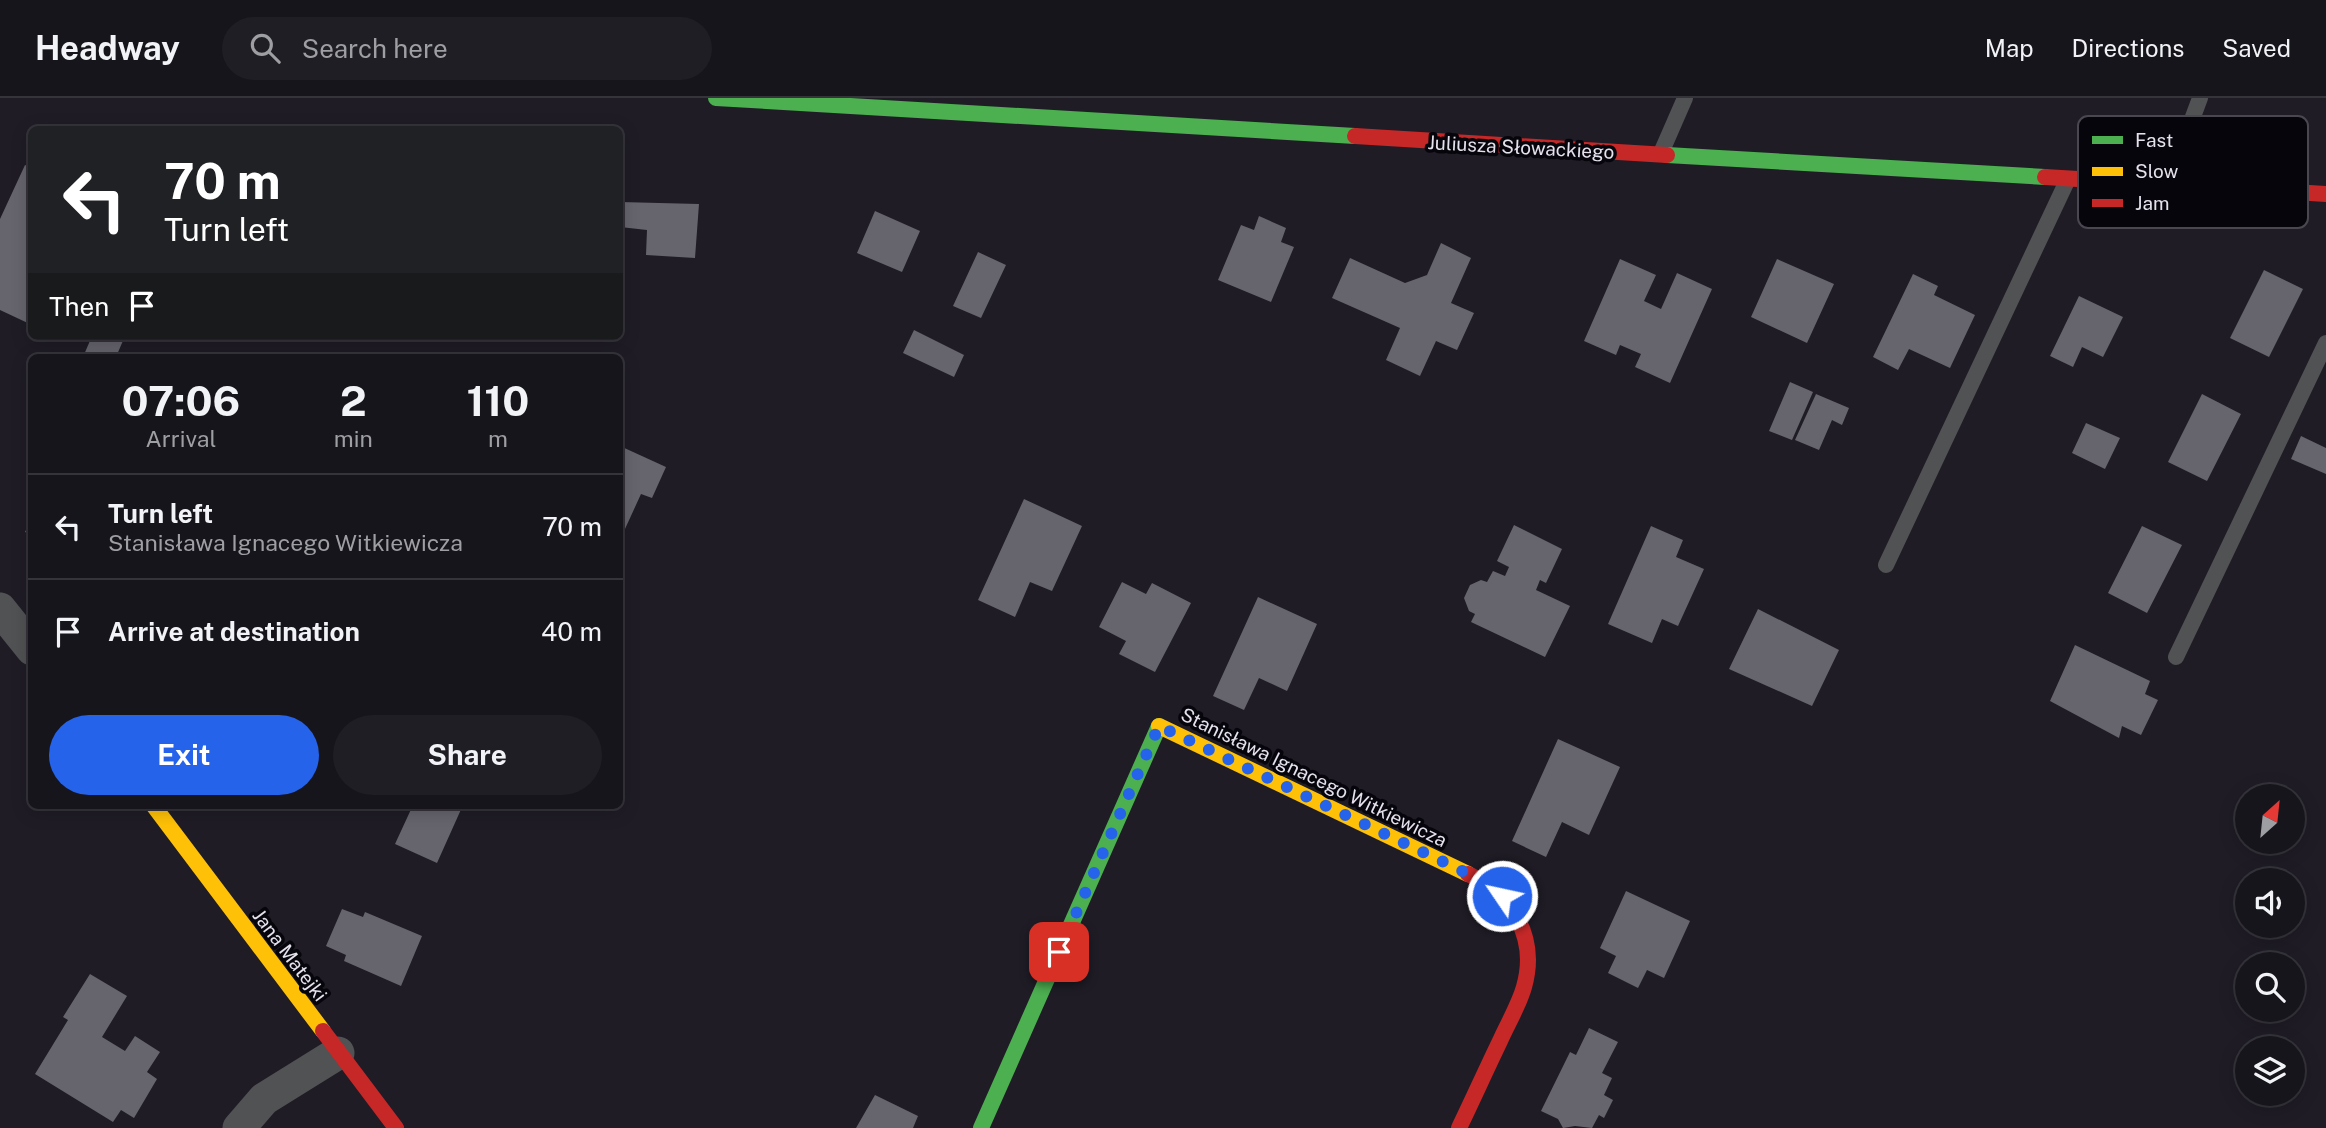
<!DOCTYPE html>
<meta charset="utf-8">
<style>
:root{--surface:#17151c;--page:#201e25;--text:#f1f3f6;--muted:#9e9fa3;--line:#36343b;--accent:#2563eb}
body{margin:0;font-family:"Public Sans",sans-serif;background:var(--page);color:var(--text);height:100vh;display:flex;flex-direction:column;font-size:26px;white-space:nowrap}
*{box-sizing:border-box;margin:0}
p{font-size:23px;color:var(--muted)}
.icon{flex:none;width:38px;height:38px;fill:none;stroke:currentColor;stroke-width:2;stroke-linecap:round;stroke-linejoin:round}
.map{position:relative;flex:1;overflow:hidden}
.panel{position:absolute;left:28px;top:256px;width:595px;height:455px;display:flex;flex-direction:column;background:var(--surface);border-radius:10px;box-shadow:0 4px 18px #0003,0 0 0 2px var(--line)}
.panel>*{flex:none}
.hud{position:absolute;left:28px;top:28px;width:595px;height:214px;border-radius:10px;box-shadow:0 4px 18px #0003,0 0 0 2px var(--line);background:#202124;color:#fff;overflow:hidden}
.needle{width:46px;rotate:27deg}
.controls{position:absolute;left:2235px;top:686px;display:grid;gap:14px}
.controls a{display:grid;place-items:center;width:70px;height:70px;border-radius:50%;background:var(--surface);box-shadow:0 4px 18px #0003,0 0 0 2px var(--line);font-size:35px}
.pin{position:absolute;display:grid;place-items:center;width:60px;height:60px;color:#fff;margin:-30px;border-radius:14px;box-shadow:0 4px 10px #0006}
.me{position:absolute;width:77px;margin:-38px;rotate:304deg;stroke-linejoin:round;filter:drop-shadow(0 0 5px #0008)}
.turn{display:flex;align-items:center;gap:24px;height:147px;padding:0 21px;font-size:32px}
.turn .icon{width:91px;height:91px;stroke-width:2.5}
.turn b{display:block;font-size:49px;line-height:60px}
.then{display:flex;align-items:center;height:66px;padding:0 21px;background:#0003;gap:14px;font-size:26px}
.eta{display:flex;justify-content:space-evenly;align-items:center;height:119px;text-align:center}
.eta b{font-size:42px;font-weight:700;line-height:49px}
.action{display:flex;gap:14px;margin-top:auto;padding:14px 21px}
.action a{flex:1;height:80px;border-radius:42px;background:var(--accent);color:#fff;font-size:28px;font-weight:700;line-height:80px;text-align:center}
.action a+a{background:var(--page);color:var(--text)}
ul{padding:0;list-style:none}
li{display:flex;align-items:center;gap:21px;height:105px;padding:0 21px;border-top:2px solid var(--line)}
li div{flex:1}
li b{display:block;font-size:26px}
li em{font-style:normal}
header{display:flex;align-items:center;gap:42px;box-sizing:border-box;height:98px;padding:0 35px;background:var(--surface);border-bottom:2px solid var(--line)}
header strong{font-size:33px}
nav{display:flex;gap:38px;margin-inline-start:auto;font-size:24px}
.search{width:490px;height:63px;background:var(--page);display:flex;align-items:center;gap:18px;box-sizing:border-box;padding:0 24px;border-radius:38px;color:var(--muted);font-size:26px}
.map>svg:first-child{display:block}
.building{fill:#66646d}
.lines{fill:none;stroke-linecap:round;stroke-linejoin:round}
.lane{stroke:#515253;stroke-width:16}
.street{stroke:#515253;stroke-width:33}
.fast{stroke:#4caf50;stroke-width:16}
.slow{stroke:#ffc107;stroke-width:16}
.jam{stroke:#c62828;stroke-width:16}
.route{stroke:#2563eb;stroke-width:12;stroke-dasharray:0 21.6}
.labels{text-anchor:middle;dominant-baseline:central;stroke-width:7;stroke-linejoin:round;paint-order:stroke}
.street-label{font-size:19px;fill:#e5e1ed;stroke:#07050c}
.key{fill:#07050c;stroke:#4a4750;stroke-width:2}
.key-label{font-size:19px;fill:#e5e1ed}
</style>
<header>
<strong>Headway</strong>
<div class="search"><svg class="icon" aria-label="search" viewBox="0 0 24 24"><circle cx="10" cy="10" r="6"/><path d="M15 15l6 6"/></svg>Search here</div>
<nav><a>Map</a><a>Directions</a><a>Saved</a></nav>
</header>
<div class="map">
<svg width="2326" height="1030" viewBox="0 0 2326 1030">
<rect width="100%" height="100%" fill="#1f1c26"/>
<path class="building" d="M25,67L32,70V227L0,212V121Z
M620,104L699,106L695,160L646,157L647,132L620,129Z
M875,113L920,133L902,174L857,155Z
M1259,118L1286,130L1281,144L1294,149L1271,204L1218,182L1241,127L1254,132Z
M1441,145L1471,160L1451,205L1474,215L1457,252L1436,243L1420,278L1386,262L1400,230L1332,200L1350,160L1405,185L1427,177Z
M978,154L1006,167L981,220L953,208Z
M1620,161L1656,177L1644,203L1661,211L1677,175L1712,191L1670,285L1635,269L1641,256L1620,247L1616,257L1584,243Z
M1777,161L1834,186L1807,245L1751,219Z
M2264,172L2303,191L2269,259L2230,240Z
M1913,176L1938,188L1934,197L1975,217L1950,270L1909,251L1898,272L1873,259Z
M2079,198L2123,219L2103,259L2082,249L2073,269L2050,258Z
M914,232L964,257L954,279L903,255Z
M92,238H125L116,259H83Z
M1790,284L1813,294L1792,342L1769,333Z
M1816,296L1849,310L1842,327L1832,322L1819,352L1795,342Z
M2202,296L2241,316L2207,383L2168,364Z
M2086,325L2120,340L2105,371L2072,355Z
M2301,338L2326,350V376L2291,361Z
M620,348L666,369L652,400L641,396L625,431L620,429Z
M1024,401L1082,428L1052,493L1030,484L1015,519L978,502Z
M32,420V437L25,434Z
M1514,427L1562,451L1546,485L1540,482L1536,492L1570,508L1545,559L1471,524L1475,516L1469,513L1464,500L1470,487L1481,482L1487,484L1493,473L1505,478L1509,469L1497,463Z
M1651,428L1683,442L1676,459L1704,471L1678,528L1662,521L1652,545L1608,526Z
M2142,428L2182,447L2147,515L2108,495Z
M1122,484L1146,496L1152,485L1191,505L1155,574L1119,556L1126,543L1099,529Z
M1258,499L1317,526L1287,593L1259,580L1244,612L1213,598Z
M1758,511L1839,552L1812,608L1729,571Z
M2075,547L2150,583L2145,596L2158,602L2141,637L2122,628L2119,640L2050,603Z
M1558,641L1620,669L1589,737L1562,724L1546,759L1512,743Z
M413,707H463L437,765L395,746Z
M1626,793L1690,823L1664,880L1647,872L1638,890L1608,875L1616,858L1600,850Z
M342,811L363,819L365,814L422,838L401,888L344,863L346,857L326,848Z
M90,876L127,898L102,939L125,953L135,938L160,954L147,974L157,981L134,1020L121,1012L113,1024L35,976L68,922L63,919Z
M1589,930L1618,944L1602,975L1612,980L1604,997L1613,1002L1604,1020L1599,1017L1592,1030L1575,1028L1563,1030L1558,1021L1541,1013L1570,954L1576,957Z
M875,997L918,1018L913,1030H856Z"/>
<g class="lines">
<path class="lane" d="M1661,55L1685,0
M2168,86L2200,0
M1886,467L2068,81
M2176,559L2326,245"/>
<path class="street" d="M0,511L32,551
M239,1030L264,1001L338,955"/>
<path class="fast" d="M716,0L1355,38
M1667,57L2045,79
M981,1030L1159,628"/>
<path class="slow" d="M1159,628L1468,776
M153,707L323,933"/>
<path class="jam" d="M1355,38L1667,57
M2045,79L2326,96
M323,933L396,1030
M1459,1030C1473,1001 1486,972 1500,943C1508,925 1519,907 1524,889C1538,840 1513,797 1468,776"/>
</g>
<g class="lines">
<path class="route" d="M1059,854L1159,628L1477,780L1502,798"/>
</g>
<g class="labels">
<g class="street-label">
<text transform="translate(1521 49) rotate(3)">Juliusza Słowackiego</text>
<text transform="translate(1314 679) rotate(26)">Stanisława Ignacego Witkiewicza</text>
<text transform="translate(290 857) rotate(53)">Jana Matejki</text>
</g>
</g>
<rect x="2078" y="18" width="230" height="112" rx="10" class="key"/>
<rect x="2092" y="38" width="31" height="8" fill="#4caf50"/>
<rect x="2092" y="69" width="31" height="9" fill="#ffc107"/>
<rect x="2092" y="101" width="31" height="8" fill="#c62828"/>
<g class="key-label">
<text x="2135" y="49">Fast</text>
<text x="2135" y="80">Slow</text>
<text x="2135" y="112">Jam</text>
</g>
</svg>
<div class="controls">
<a><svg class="needle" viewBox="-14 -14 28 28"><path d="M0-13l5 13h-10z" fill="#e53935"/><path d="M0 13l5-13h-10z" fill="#9e9fa3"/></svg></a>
<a><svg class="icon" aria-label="sound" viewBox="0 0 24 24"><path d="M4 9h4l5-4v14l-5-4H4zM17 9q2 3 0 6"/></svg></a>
<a><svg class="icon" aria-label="search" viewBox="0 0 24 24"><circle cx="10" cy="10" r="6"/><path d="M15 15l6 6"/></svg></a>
<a><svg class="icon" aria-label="layers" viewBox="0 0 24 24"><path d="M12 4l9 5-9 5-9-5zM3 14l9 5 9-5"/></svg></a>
</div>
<div class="pin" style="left:1059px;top:854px;background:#d93025"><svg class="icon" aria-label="arrive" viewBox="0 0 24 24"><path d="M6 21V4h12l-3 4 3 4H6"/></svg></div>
<svg class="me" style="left:1502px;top:798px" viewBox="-20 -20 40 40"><circle r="17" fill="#2563eb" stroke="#fff" stroke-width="3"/><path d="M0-11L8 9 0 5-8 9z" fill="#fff"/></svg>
<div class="hud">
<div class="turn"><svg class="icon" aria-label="left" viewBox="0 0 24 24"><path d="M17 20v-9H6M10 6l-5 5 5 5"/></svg><div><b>70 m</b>Turn left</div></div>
<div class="then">Then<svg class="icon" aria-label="arrive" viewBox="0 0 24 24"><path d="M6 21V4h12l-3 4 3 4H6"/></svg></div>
</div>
<section class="panel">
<div class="eta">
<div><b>07:06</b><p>Arrival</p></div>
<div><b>2</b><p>min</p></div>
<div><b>110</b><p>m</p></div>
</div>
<ul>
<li><svg class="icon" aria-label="left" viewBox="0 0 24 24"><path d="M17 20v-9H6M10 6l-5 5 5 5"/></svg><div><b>Turn left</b><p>Stanisława Ignacego Witkiewicza</p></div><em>70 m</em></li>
<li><svg class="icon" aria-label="arrive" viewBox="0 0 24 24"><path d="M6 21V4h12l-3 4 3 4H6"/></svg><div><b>Arrive at destination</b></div><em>40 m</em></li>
</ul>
<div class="action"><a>Exit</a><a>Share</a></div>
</section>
</div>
